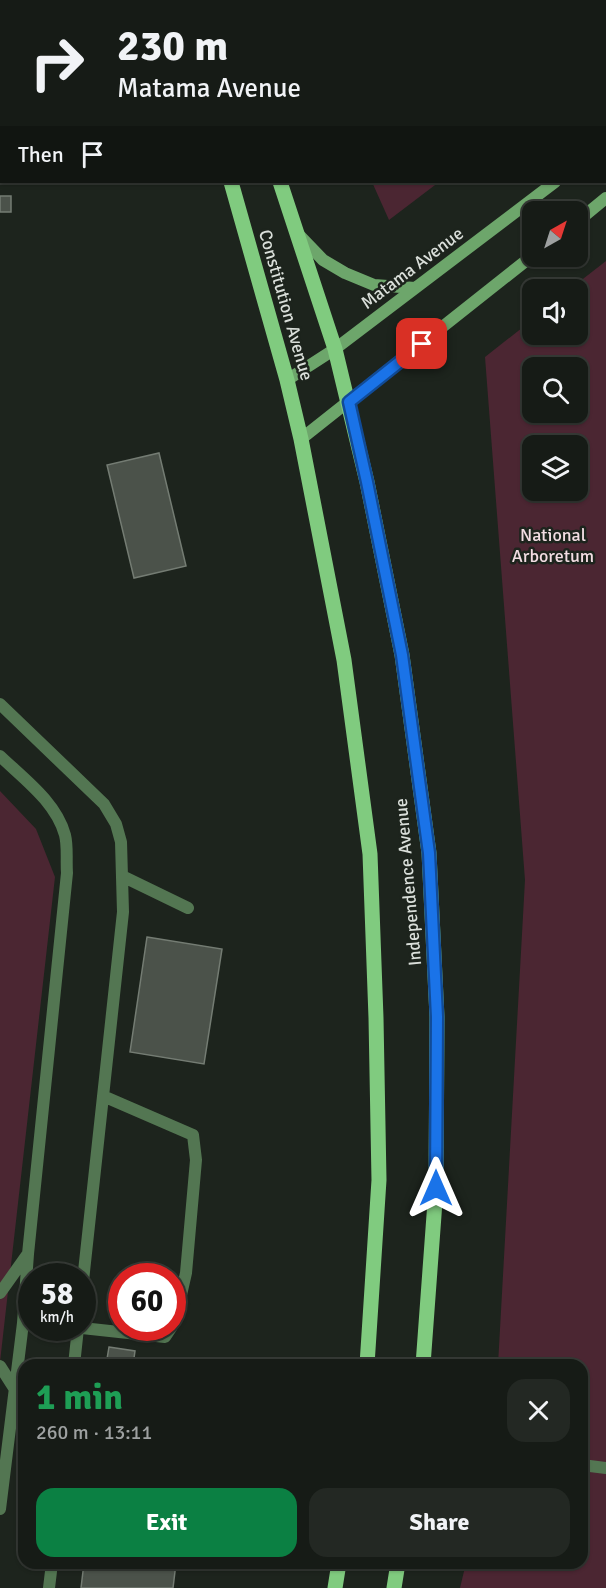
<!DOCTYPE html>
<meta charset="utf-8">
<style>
:root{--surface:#161b16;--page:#232823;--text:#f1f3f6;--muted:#9ea1a1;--line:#353935;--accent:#0b8043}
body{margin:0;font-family:Signika,sans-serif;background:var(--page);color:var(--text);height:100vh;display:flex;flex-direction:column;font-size:22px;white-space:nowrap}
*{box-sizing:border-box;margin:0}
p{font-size:20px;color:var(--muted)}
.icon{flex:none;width:33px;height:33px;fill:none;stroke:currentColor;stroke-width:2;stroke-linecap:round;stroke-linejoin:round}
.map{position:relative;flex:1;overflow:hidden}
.sheet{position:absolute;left:18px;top:1359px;width:570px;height:210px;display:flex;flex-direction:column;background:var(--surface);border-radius:18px;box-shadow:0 2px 4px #0004,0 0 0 2px var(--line)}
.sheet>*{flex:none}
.top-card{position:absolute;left:0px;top:0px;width:606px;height:183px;box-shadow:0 2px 4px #0004,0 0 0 2px var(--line);background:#161b16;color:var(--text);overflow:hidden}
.needle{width:39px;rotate:39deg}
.buttons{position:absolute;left:522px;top:201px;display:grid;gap:12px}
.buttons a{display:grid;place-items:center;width:66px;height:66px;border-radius:12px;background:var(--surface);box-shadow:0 2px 4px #0004,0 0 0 2px var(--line);font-size:30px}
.speed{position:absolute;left:18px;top:1263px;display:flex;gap:12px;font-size:30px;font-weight:700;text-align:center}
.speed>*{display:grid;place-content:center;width:78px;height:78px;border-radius:50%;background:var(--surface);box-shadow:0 2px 4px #0004,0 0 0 2px var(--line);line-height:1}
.speed small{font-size:15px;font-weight:400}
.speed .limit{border:9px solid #d22;background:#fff;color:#111}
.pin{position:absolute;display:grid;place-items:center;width:51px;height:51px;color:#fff;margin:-26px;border-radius:12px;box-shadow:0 3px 9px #0006}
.me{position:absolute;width:66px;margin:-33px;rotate:0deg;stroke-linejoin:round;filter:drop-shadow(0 0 4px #0008)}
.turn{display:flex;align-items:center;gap:21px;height:126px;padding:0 18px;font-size:27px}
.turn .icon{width:78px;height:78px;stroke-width:2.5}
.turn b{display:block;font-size:42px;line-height:51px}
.then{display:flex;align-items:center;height:57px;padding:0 18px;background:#0003;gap:12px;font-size:22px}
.round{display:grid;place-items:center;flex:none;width:63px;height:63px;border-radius:18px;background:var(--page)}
.overview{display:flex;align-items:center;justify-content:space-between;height:102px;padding:0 18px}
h1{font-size:36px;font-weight:800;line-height:45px;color:#1e9e55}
.cta{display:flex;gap:12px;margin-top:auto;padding:12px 18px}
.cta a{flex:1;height:69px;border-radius:18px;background:var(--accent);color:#fff;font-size:24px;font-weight:800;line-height:69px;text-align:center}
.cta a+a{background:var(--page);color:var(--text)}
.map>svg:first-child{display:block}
.green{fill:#4b2632;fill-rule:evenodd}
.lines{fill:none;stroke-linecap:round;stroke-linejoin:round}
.stream{stroke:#5d434c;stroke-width:7}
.building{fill:#4b524a;stroke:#747c73;stroke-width:1.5}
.lane{stroke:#537652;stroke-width:12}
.street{stroke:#537652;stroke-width:12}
.secondary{stroke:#6da66b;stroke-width:12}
.primary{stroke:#80cb7f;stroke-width:15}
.route-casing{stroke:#114b97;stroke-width:15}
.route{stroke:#1a73e8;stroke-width:10}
.labels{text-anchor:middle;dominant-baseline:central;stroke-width:5;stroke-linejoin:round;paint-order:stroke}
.street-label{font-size:18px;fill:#dadfda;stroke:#1d241d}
.park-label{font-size:18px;fill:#f3dde3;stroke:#1d241d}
</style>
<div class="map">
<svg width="606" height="1588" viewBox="0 0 606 1588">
<rect width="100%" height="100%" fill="#1d241d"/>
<path class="green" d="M291,0H576L578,1L292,2Z
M372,182H439L389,220Z
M606,261V1588H460L466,1563H582V1365H498L525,880L485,357L532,320V334H578V290L570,289ZM532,368H578V412H532ZM532,446H578V490H532Z
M0,791L36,829L55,877L0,1362Z"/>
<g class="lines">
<path class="stream" d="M476,0L477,2"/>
</g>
<path class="building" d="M0,196H11V212H0Z
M159,453L186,566L134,578L107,465Z
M147,937L222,949L204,1064L130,1052Z
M109,1347L135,1351L133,1365H106Z
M212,1361V1365H181V1362Z
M84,1563H176L173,1588H81Z"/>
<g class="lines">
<path class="lane" d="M0,704L104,804L116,824L121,842L123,912L82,1290
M0,756C24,779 56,802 65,835C68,847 66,861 67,873L28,1254L23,1323L0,1509
M122,876L188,908
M103,1096L193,1135L196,1160L186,1273L176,1317L172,1324
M0,1293L27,1255
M82,1328L165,1337L171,1328
M74,1365L78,1328
M0,1366L14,1388
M49,1588L52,1563"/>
<path class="street" d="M582,1465L606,1468"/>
<path class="secondary" d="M604,142L606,141
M578,221L606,198
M298,234L323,260L345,273L374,285L415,288
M287,380L335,349L555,182
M301,439L532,256"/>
<path class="primary" d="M164,0V2
M217,0L218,2
M231,182L287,380L301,439L344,660L370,854L376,1018L379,1180L367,1365
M280,182L335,349L367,482L402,655L429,853L437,1017L436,1188L423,1365
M335,1588L339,1563
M394,1588L398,1563"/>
</g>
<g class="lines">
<g class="route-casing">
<path id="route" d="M422,344L349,402L367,482L402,655L429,853L437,1017L436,1188"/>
</g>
<use href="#route" class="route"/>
</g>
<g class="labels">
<g class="street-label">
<text transform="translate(412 268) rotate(-37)">Matama Avenue</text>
<text transform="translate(286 305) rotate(74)">Constitution Avenue</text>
<text transform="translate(408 882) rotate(-95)">Independence Avenue</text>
</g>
<g class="park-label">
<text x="553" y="535">National<tspan x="553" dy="21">Arboretum</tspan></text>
</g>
</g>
</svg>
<div class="buttons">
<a><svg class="needle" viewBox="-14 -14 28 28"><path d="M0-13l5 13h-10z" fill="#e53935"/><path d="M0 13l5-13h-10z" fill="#9ea1a1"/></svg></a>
<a><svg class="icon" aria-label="sound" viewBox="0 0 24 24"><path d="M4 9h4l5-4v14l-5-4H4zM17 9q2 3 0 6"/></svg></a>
<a><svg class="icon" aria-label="search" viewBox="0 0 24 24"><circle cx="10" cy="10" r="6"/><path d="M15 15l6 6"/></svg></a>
<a><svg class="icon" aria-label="layers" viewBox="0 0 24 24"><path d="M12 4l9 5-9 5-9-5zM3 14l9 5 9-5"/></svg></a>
</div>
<div class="speed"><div>58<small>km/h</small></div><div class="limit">60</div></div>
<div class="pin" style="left:422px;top:344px;background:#d93025"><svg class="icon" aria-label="arrive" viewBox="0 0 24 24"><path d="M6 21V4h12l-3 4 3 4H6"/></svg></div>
<svg class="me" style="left:436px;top:1188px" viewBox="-20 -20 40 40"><path d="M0-17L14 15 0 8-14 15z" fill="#1a73e8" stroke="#fff" stroke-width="4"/></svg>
<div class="top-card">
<div class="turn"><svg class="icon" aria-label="right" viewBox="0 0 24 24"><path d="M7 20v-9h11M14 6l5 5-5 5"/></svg><div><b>230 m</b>Matama Avenue</div></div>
<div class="then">Then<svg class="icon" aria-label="arrive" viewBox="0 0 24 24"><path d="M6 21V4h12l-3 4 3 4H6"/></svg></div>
</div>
<section class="sheet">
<div class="overview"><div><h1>1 min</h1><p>260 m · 13:11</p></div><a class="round"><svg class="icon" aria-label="close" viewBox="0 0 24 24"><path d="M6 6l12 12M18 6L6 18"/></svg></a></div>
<div class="cta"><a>Exit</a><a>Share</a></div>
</section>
</div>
